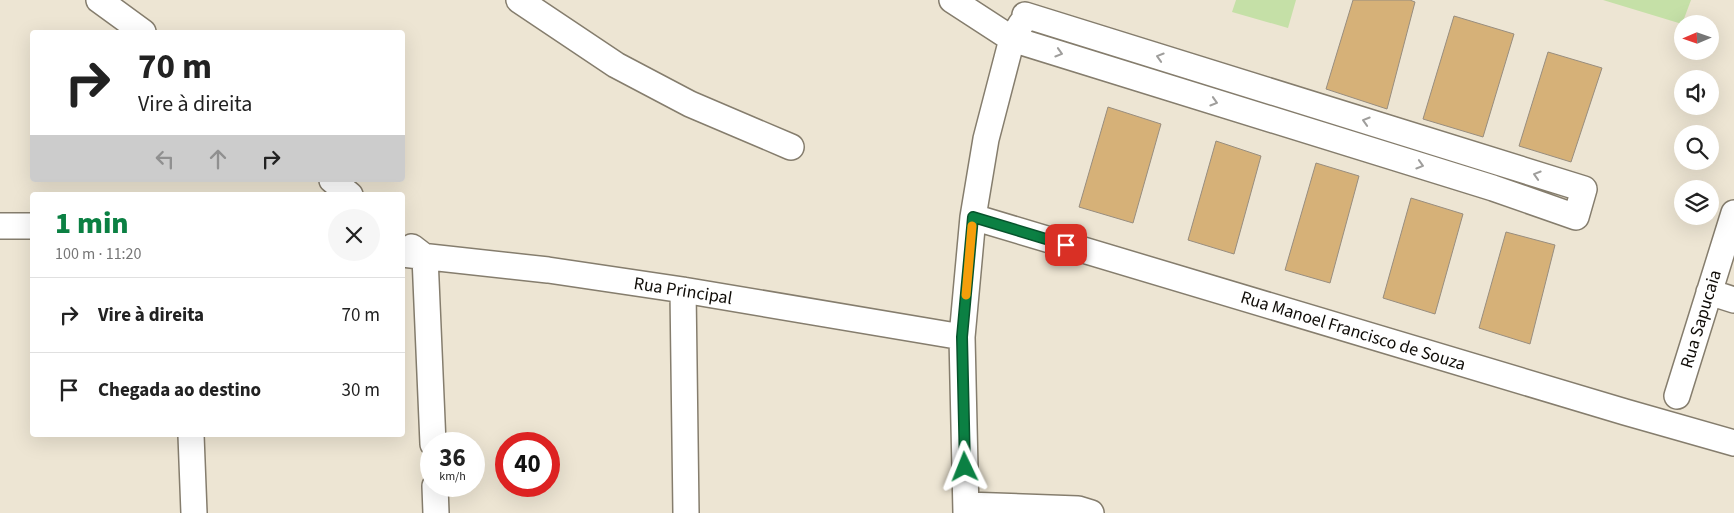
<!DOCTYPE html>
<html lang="pt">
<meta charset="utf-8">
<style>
:root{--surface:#fff;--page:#f6f6f6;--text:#222;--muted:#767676;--line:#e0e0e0;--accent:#0b8043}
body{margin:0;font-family:"Source Sans 3",sans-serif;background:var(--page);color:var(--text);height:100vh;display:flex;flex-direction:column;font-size:19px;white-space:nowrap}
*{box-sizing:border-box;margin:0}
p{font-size:16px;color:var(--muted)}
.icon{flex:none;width:28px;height:28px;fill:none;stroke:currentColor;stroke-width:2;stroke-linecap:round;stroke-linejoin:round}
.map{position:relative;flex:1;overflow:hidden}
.panel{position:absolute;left:30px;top:192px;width:375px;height:245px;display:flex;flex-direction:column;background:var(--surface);border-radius:5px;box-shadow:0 5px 20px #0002}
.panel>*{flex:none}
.banner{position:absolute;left:30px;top:30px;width:375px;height:152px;border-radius:5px;box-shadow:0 5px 20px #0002;background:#fff;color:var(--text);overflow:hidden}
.needle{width:32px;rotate:268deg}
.fabs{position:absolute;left:1674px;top:15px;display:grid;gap:10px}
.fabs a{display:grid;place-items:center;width:45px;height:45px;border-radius:50%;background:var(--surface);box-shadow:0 5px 20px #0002;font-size:25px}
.speed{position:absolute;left:420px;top:432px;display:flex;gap:10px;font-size:25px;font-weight:700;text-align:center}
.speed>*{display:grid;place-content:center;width:65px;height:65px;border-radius:50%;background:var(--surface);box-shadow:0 5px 20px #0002;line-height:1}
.speed small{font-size:12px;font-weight:400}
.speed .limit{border:8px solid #d22;background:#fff;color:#111}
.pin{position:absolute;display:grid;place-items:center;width:42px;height:42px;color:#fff;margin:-21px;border-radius:10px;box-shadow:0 2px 8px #0006}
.me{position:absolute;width:55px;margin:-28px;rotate:358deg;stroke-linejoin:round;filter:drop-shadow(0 0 4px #0008)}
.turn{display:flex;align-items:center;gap:18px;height:105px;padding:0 25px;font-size:22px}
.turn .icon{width:65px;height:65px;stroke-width:2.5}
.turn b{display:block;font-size:35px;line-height:42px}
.lanes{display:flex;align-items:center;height:48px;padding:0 25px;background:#0003;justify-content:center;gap:25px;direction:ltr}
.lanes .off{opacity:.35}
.round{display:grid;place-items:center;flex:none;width:52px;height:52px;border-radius:26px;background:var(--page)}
.summary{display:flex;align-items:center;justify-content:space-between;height:85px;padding:0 25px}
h1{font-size:30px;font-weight:800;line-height:38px;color:var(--accent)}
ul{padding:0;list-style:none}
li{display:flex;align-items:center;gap:15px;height:75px;padding:0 25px;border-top:1px solid var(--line)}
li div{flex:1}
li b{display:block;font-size:19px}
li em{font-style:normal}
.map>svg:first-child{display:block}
.green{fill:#c5e0a7}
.building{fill:#d6b178;stroke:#988d7e}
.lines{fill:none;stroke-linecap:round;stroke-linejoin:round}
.minor-casing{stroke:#857d6d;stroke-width:28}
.minor{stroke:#fff;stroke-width:25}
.oneway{stroke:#9f9e9c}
.route-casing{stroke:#07532c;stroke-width:12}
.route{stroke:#0b8043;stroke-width:9}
.slow{stroke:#f59e0b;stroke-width:9}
.labels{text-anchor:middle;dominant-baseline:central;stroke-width:4;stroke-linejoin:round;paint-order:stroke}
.street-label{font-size:18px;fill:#0f0c07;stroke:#fff}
</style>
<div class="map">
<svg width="1734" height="513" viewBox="0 0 1734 513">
<rect width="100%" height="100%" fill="#ede5d3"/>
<path class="green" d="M1236,0H1296L1288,28L1232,12Z
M1603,0H1691L1682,24Z"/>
<path class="building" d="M1353,0H1410L1415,2L1387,109L1326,89Z
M1454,16L1514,34L1483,137L1423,119Z
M1548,52L1602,68L1571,162L1519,146Z
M1108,107L1161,124L1133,223L1079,207Z
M1216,141L1261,156L1234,254L1188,240Z
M1316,163L1359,176L1330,283L1285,270Z
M1411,198L1463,214L1435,314L1383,298Z
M1506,232L1555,245L1530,344L1479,328Z"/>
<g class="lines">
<g class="minor-casing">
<path id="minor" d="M99,0L143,32
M519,0L616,65L690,104L791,147
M952,0L1012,39L1493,188L1576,217L1584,189L1025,15
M332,180L350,195
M973,217L1625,412L1734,443
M0,226H32
M412,247L425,257L433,444
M402,254L548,270L683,290L962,337
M683,290L686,513
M1709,292L1734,300
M1677,396L1734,213
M191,435L194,513
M435,486L436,513
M966,505L1078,509L1091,513
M966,513L962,337L973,217L986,139L1012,39L1021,24"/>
</g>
<use href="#minor" class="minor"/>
</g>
<defs><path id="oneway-chevron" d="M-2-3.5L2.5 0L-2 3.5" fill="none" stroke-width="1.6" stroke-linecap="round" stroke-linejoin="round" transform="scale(1.25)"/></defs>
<g class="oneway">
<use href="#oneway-chevron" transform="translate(1059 53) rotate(17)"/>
<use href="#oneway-chevron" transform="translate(1160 57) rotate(-163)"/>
<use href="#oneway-chevron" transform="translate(1214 102) rotate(17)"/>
<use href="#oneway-chevron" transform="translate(1366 121) rotate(-163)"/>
<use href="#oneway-chevron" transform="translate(1420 165) rotate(17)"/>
<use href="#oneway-chevron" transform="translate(1537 175) rotate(-163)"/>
</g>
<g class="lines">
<g class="route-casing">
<path id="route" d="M965,467L962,337L973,217L1066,245"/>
</g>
<use href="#route" class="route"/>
<path class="slow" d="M966,295L972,226"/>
</g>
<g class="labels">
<g class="street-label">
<text transform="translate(683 291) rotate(9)">Rua Principal</text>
<text transform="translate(1701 319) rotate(-73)">Rua Sapucaia</text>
<text transform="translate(1353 331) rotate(17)">Rua Manoel Francisco de Souza</text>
</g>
</g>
</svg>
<div class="fabs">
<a><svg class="needle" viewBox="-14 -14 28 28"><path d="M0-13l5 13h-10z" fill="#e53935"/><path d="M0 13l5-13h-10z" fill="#767676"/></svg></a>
<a><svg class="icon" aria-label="sound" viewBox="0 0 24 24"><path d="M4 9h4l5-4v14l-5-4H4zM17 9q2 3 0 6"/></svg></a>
<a><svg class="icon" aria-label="search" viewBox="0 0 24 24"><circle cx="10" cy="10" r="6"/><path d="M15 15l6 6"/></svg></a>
<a><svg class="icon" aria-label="layers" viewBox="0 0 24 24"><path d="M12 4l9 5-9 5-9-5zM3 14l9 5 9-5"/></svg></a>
</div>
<div class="speed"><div>36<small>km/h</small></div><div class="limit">40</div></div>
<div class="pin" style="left:1066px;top:245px;background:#d93025"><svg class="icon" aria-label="arrive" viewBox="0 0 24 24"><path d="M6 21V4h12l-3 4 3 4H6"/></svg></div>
<svg class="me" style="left:965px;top:467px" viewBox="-20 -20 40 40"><path d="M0-17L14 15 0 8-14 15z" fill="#0b8043" stroke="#fff" stroke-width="4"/></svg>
<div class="banner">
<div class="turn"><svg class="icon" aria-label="right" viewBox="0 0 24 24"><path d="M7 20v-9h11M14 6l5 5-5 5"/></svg><div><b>70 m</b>Vire à direita</div></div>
<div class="lanes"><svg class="icon off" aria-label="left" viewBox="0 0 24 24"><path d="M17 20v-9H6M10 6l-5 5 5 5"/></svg><svg class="icon off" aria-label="ahead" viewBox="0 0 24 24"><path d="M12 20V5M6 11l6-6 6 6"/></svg><svg class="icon" aria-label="right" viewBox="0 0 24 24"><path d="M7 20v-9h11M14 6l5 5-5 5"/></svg></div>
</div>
<section class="panel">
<div class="summary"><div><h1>1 min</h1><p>100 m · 11:20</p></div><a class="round"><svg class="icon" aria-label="close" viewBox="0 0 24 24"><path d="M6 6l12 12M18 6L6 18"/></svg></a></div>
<ul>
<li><svg class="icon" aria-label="right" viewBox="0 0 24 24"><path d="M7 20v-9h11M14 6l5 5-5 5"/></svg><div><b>Vire à direita</b></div><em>70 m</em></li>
<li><svg class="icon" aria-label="arrive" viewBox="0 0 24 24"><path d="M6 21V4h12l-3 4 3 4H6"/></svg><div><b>Chegada ao destino</b></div><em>30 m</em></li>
</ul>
</section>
</div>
